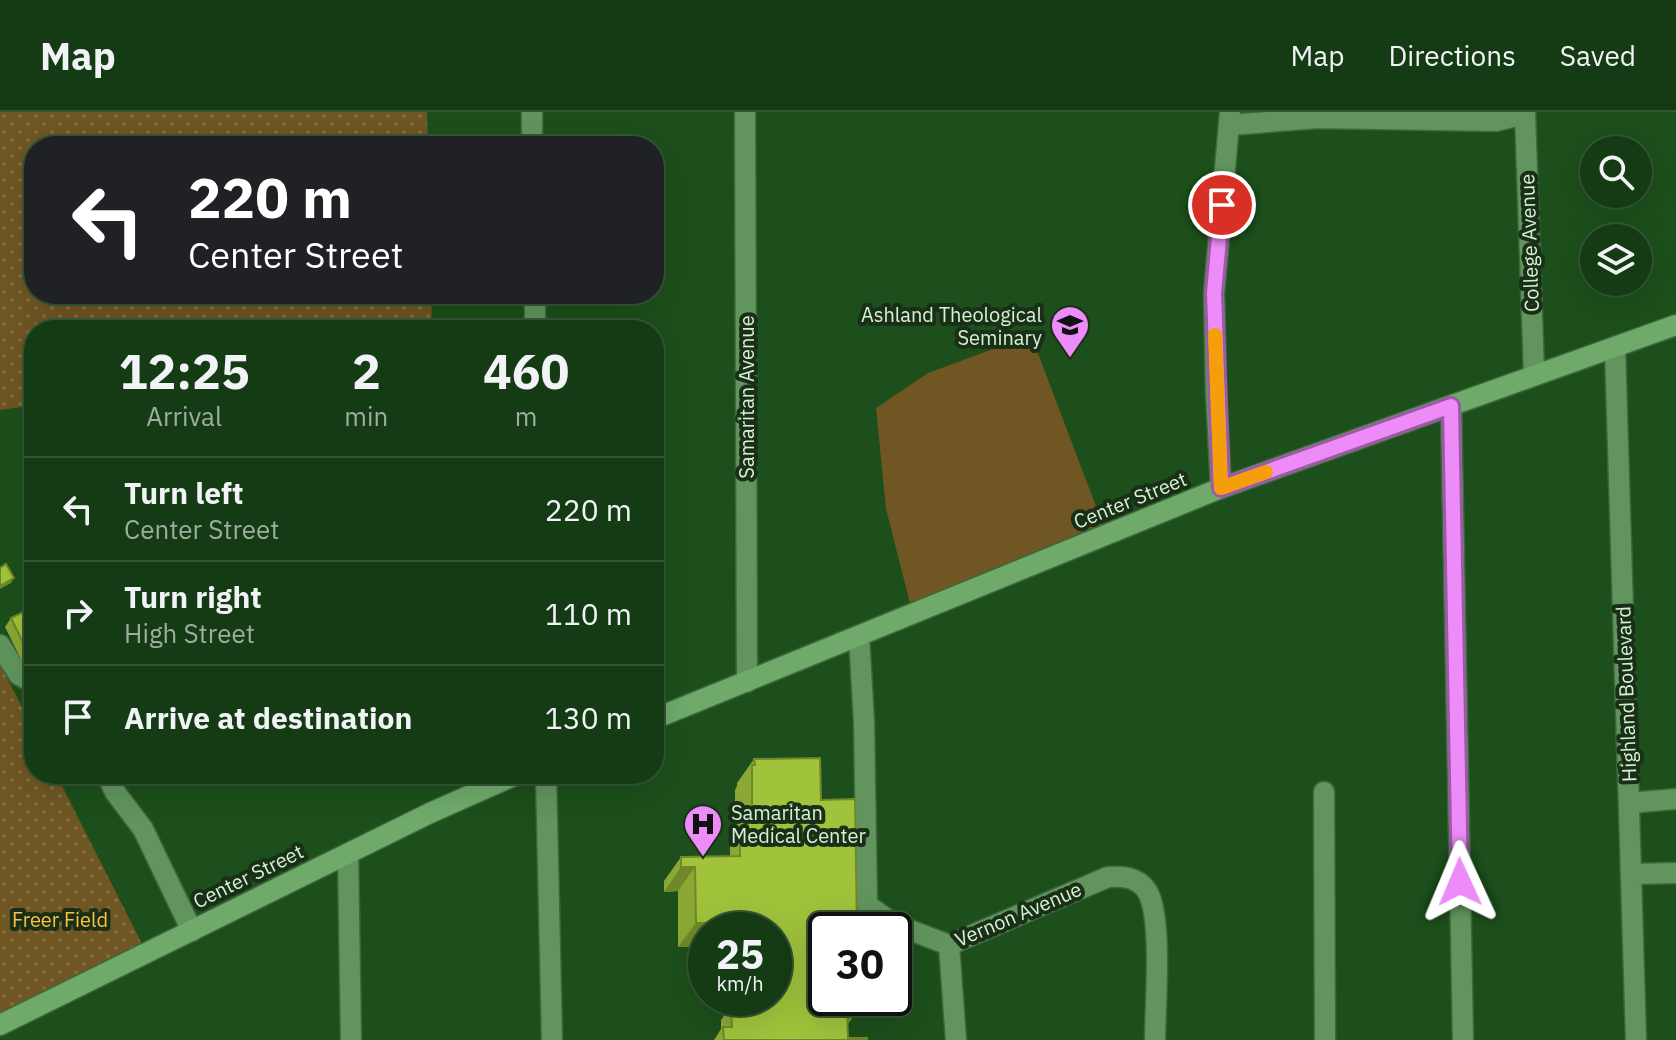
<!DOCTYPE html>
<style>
:root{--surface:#153b14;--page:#224622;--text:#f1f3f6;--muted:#9dada0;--line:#345534}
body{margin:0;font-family:"IBM Plex Sans",sans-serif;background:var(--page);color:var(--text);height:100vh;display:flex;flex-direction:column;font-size:30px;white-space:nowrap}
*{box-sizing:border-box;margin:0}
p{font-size:26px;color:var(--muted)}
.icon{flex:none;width:44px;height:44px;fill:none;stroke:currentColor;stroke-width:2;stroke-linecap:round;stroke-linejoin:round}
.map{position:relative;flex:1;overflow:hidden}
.drawer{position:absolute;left:24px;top:208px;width:640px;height:464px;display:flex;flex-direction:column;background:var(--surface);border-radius:32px;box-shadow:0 8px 32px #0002,0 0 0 2px var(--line)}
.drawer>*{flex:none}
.hud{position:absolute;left:24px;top:24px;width:640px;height:168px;border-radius:32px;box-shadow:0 8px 32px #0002,0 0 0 2px var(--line);background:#202124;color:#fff;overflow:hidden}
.controls{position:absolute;left:1580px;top:24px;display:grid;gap:16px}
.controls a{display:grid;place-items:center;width:72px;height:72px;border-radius:50%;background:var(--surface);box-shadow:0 8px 32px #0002,0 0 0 2px var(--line);font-size:40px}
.speed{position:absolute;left:688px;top:800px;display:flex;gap:16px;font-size:40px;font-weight:700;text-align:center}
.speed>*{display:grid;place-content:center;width:104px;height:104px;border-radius:50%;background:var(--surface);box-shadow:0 8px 32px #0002,0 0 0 2px var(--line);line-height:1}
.speed small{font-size:20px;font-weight:400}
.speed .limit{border:4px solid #111;border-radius:12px;background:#fff;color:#111}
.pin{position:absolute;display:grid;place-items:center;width:68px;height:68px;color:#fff;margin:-34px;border:4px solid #fff;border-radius:50%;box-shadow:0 2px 8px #0007}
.me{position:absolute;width:88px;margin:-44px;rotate:359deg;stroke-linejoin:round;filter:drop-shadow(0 0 6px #0008)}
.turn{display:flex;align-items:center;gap:28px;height:168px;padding:0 32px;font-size:36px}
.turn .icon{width:104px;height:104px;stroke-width:2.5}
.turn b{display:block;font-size:56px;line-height:68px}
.eta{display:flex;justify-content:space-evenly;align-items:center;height:136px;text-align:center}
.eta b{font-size:48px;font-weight:800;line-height:56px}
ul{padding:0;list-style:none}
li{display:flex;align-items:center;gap:24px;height:104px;padding:0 32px;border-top:2px solid var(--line)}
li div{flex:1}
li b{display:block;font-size:30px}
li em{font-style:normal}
header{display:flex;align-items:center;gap:48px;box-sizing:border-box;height:112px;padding:0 40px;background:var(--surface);border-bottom:2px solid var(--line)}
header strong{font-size:38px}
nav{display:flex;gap:44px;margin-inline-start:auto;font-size:28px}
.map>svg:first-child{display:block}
.green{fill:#6f5623}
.park{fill:url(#park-dots)}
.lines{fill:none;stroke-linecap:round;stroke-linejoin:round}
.minor-casing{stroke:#3c693b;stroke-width:23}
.major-casing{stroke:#3c693b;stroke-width:23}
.minor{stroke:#61955d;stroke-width:20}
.major{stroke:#6faa6b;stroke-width:20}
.wall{fill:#8aa833}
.shaded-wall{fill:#708829}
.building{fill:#a0c33b;stroke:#708829;stroke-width:2}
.route-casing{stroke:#9a5ba2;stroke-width:20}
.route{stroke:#ed8cf9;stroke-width:14}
.slow{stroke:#f59e0b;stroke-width:14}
.labels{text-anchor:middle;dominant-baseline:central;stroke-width:8;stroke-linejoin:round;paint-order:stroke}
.street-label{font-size:20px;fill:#d6f2d4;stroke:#1a2f18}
.poi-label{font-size:20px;fill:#d6f2d4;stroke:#1a2f18;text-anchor:end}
.park-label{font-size:20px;fill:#fdc13e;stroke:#1a2f18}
</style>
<header>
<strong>Map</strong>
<nav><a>Map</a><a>Directions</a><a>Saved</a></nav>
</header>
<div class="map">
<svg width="1676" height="928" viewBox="0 0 1676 928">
<defs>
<pattern id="park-dots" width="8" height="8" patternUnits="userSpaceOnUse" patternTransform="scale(2)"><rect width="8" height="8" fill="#6f5623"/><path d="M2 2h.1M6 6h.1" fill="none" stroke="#836f42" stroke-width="1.8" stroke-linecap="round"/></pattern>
</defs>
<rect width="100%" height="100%" fill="#1c4f1b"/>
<path class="green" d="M1031,223L1105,418L912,499L886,397L876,296L928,261Z"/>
<path class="park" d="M0,0H427L428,34H34V182H431L432,218H34V293L0,298Z
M0,552L34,619V662H56L143,834L0,907Z"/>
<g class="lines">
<g class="minor-casing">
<path id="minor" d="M532,0V34
M745,0L747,570
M1525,0L1534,262
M1230,13L1318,6L1496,9L1525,2
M535,182V218
M1615,235L1636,928
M1451,294L1463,928
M1221,376L1216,282L1214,181L1230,0
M859,524L864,610L867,793L894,812L949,833L1108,765C1123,764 1138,765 1147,779C1163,804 1155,895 1155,928
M0,533L19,563L34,571
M107,662L115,680L143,717L192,819
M546,662L552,928
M1324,680L1325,928
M1629,691L1676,687
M348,742L351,928
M1631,762L1676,761
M949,833L956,928"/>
</g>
<g class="major-casing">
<path id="major" d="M654,607L1221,376L1676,213
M0,913L430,701L518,662"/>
</g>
<use href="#minor" class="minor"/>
<use href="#major" class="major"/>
</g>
<path class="wall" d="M11,506L34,548L24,553L5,515Z
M754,647L821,688L858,897L848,912V926L867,928H714L721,917V908L728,898V886H774V818H706V830L702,835H678V779L664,780V769L681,745L730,744V723L735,716V678L737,674V671Z"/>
<path class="shaded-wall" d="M14,466L11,471L0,477V474Z
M34,542V548L24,553L30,545Z
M681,755H695L678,779L664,780Z
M744,804L735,818H706V830L702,835H678L696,811L719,805Z
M858,897L841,922L847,898Z"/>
<path class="building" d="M6,452L14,466L0,474V456Z
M34,495V542L30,545L11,506Z
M820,646L821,688L855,687L857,818H826V886H858V897L847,898L848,926H867V928H724L723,915H732L731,902H739L738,886H774V818H745L744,804L719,805V811H696L695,755H681V745L740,744V733H747V699H752V653H755L754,647Z"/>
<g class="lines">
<g class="route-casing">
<path id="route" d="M1222,93L1214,181L1221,376L1451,294L1460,770"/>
</g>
<use href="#route" class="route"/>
<path class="slow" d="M1215,223L1221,376L1266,360"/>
</g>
<defs>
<g id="university-pin" transform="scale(2)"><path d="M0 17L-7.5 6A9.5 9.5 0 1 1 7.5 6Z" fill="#ed8cf9" stroke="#1a2f18"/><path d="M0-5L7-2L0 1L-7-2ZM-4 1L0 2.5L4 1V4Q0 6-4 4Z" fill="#111"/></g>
<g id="hospital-pin" transform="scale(2)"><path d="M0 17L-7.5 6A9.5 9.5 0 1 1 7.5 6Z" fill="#ed8cf9" stroke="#1a2f18"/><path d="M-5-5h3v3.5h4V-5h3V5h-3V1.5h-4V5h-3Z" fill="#111"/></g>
</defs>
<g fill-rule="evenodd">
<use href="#university-pin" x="1070" y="213"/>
<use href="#hospital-pin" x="703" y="712"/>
</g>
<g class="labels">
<g class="street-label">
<text transform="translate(1529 131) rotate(-92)">College Avenue</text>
<text transform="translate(746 285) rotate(-90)">Samaritan Avenue</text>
<text transform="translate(1130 388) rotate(-22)">Center Street</text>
<text transform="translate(1626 582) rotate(-92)">Highland Boulevard</text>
<text transform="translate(248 764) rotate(-26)">Center Street</text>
<text transform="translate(1018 802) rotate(-23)">Vernon Avenue</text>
</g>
<g class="poi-label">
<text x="1042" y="202">Ashland Theological<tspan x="1042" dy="23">Seminary</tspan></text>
<text x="731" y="700" text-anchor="start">Samaritan<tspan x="731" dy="23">Medical Center</tspan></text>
</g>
<g class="park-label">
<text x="60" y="807">Freer Field</text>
</g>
</g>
</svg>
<div class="controls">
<a><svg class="icon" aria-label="search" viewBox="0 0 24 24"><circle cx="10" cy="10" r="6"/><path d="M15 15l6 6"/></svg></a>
<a><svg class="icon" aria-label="layers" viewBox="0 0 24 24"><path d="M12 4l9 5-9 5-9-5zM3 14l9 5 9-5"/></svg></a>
</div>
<div class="speed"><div>25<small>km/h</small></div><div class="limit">30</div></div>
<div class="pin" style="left:1222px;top:93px;background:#d93025"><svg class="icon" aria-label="arrive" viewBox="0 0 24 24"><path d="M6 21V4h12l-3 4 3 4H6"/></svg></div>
<svg class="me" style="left:1460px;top:770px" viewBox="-20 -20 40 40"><path d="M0-17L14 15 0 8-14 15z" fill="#ed8cf9" stroke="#fff" stroke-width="4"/></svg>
<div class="hud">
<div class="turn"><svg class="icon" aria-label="left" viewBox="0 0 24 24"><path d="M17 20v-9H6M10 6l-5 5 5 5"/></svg><div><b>220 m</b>Center Street</div></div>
</div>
<section class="drawer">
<div class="eta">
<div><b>12:25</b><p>Arrival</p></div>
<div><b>2</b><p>min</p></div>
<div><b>460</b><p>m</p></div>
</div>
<ul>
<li><svg class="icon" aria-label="left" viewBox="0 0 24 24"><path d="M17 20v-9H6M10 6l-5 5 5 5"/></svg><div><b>Turn left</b><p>Center Street</p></div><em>220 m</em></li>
<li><svg class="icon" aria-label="right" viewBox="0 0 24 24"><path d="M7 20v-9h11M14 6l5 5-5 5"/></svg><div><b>Turn right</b><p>High Street</p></div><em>110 m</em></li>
<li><svg class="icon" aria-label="arrive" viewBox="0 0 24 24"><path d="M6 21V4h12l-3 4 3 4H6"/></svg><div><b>Arrive at destination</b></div><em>130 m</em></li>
</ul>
</section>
</div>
